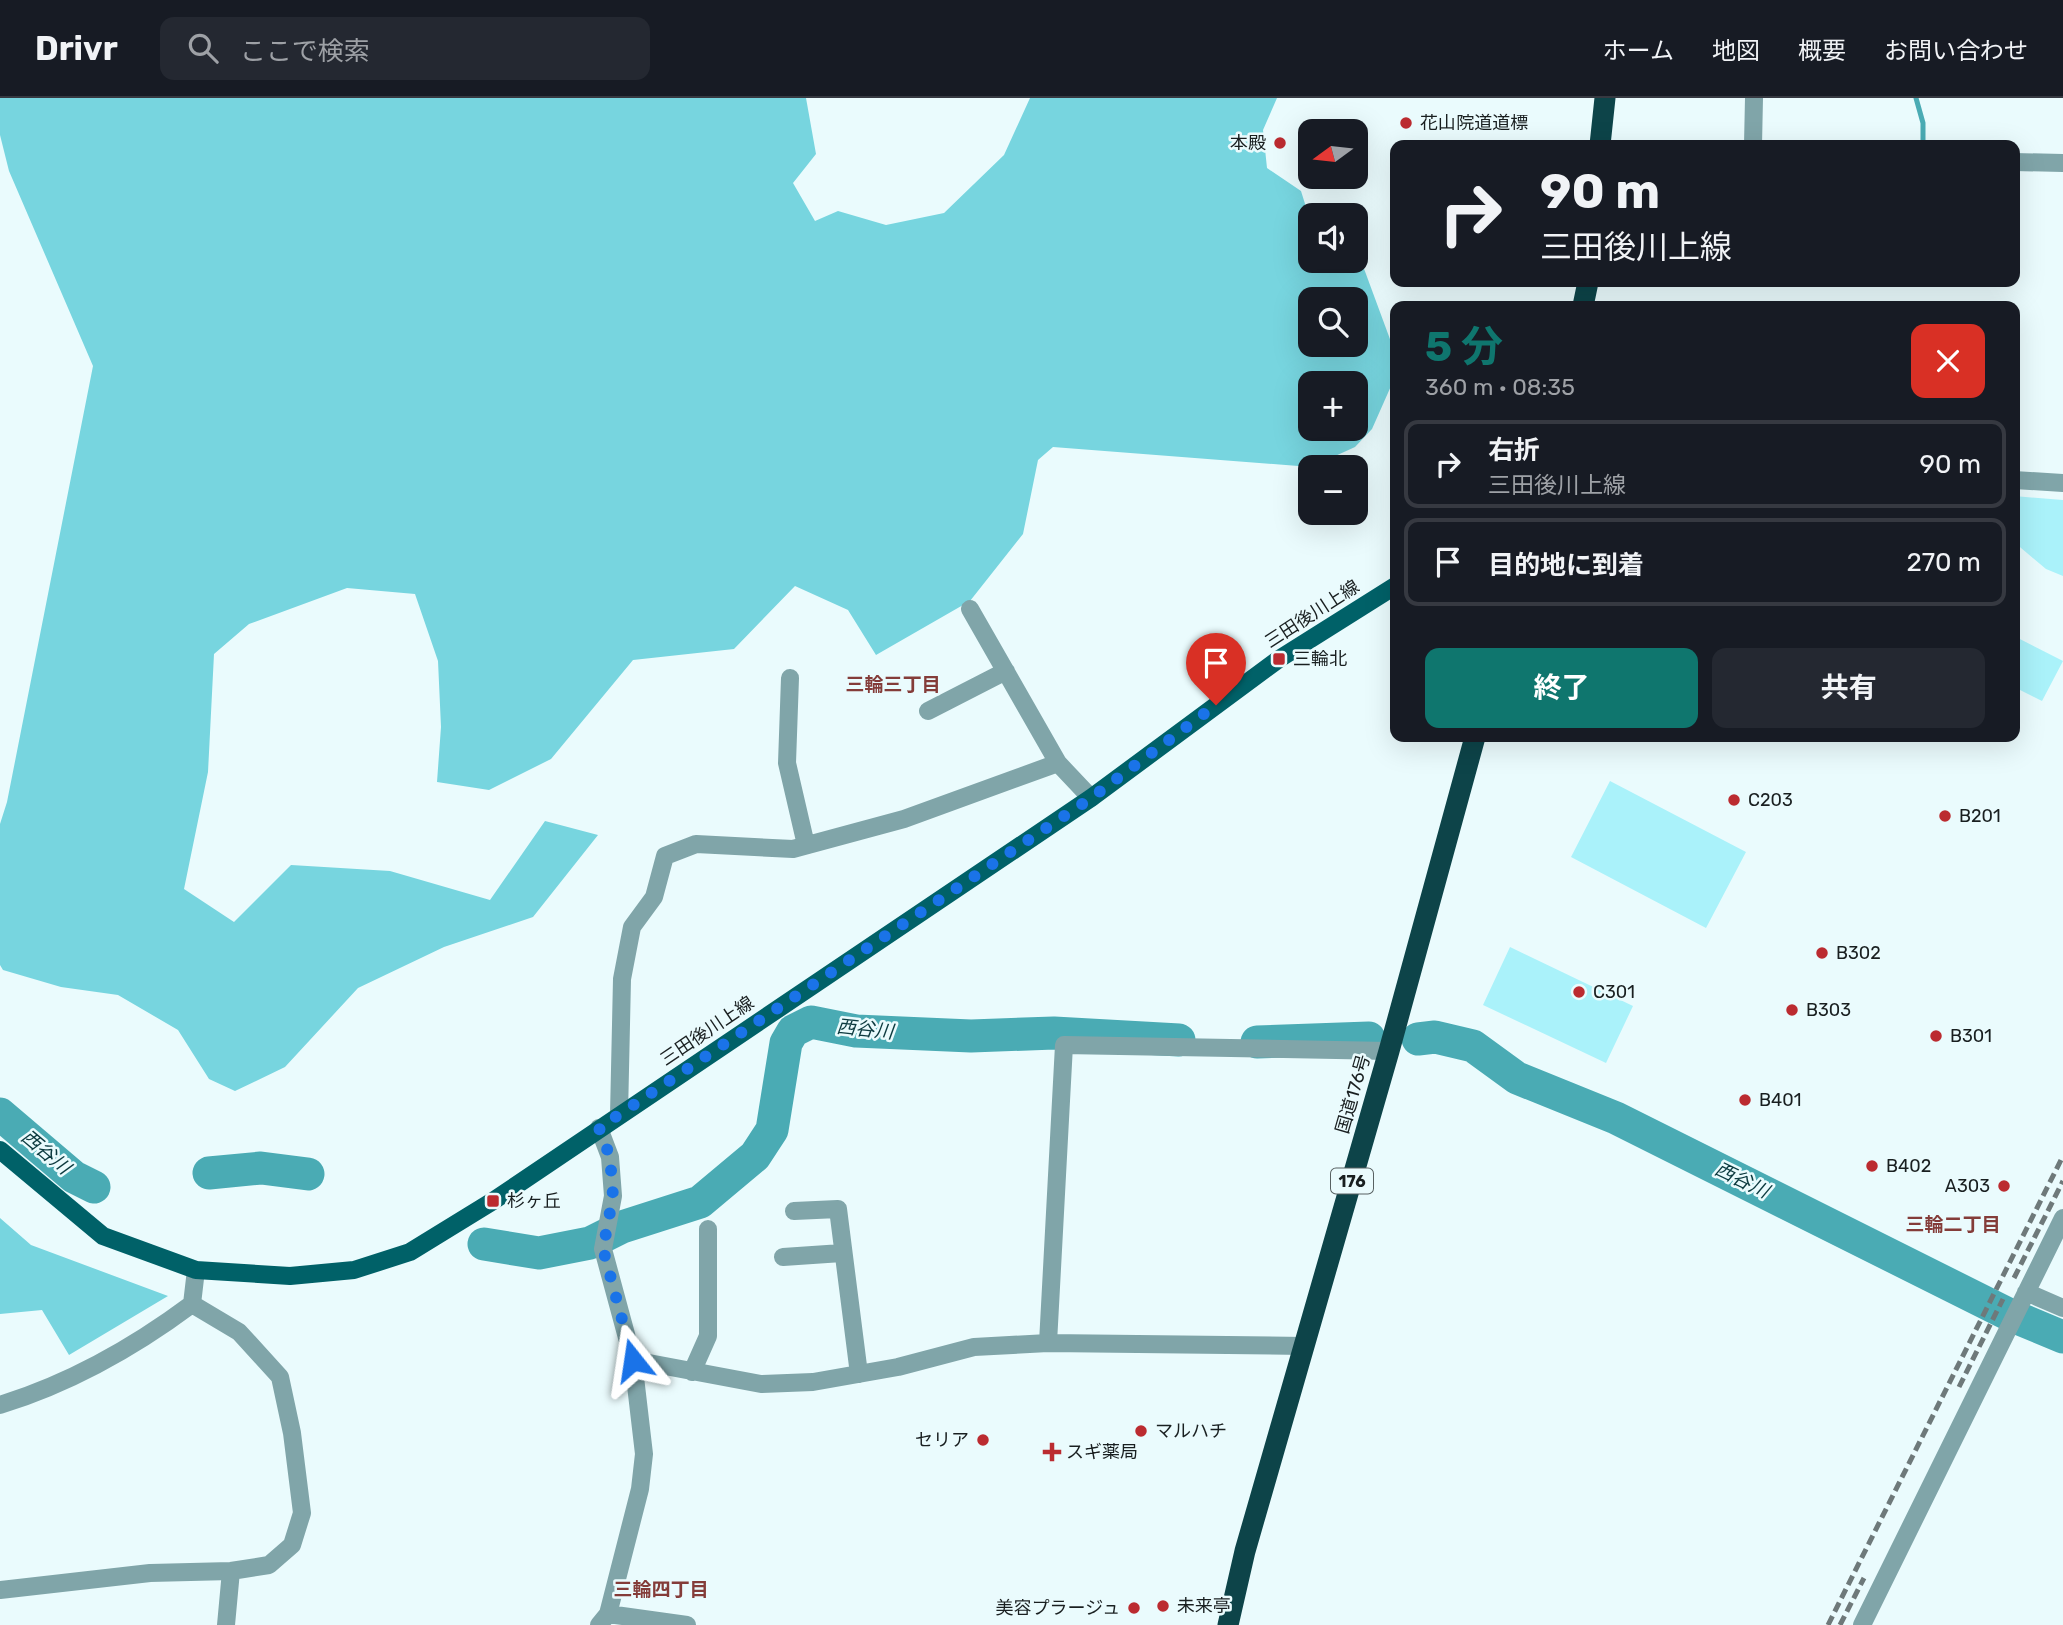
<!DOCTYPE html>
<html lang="ja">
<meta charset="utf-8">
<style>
:root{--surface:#171b24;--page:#242831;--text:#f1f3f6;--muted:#9ea1a6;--line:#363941;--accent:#0f766e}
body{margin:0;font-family:Rubik,"Noto Sans JP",sans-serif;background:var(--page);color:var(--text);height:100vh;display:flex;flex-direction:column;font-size:26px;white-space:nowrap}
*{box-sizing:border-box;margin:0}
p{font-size:23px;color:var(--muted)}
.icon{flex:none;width:38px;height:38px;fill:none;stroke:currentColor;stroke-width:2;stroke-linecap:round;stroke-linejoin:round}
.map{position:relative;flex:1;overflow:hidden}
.panel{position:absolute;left:1390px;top:203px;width:630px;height:441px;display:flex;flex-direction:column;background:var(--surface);border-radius:14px;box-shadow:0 7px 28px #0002}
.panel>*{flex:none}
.guide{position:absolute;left:1390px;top:42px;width:630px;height:147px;border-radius:14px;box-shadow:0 7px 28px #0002;background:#171b24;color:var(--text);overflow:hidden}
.needle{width:46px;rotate:255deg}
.fabs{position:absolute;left:1298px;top:21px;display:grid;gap:14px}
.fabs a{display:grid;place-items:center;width:70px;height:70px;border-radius:14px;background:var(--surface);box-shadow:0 7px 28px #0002;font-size:35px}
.pin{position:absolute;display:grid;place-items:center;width:60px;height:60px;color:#fff;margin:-72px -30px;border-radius:50% 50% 50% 0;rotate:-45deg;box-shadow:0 0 7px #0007}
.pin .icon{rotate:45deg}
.me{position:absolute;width:77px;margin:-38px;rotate:345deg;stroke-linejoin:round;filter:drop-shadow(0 0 5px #0008)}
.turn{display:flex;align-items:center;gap:24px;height:147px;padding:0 35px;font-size:32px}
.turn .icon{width:91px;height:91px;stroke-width:2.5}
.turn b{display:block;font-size:49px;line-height:60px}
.round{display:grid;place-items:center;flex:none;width:74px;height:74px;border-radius:14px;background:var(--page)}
.summary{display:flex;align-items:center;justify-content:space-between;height:119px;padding:0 35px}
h1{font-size:42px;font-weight:700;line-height:52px;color:var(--accent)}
.primary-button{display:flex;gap:14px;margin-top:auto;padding:14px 35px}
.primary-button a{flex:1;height:80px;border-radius:14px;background:var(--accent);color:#fff;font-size:28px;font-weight:700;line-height:80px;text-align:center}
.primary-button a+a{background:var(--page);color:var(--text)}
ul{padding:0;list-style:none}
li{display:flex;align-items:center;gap:21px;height:88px;margin:0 14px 10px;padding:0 21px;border:4px solid var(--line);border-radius:14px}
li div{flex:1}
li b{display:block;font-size:26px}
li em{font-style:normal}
header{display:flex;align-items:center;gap:42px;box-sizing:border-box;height:98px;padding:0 35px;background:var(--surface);border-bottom:2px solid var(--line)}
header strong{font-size:33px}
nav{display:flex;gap:38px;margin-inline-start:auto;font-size:24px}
.search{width:490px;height:63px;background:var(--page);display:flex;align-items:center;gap:18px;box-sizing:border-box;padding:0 24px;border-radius:14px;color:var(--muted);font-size:26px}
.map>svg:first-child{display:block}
.green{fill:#aaf2fa}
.forest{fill:#77d5df;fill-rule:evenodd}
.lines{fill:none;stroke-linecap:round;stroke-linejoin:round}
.stream{stroke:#4aabb4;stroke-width:5}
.river{stroke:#4aabb4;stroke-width:33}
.minor{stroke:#80a5a9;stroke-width:18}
.major{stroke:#006168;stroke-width:18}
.highway{stroke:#0d4449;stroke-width:21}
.rail{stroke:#6e797a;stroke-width:5;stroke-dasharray:10 5;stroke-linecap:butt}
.route{stroke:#1a73e8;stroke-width:12;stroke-dasharray:0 21.6}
.poi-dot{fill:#bb2b30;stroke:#eafbfd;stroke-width:2.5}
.labels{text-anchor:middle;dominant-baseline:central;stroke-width:5;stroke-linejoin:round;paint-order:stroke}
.shield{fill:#eafbfd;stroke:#586162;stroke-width:2}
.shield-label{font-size:16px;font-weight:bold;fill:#191f20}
.poi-label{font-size:18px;fill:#191f20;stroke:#eafbfd;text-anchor:start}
.street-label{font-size:18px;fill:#191f20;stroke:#eafbfd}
.neighbourhood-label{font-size:19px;font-weight:bold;fill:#843c39;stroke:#eafbfd}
.water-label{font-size:19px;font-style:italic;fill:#0c3a3f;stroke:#eafbfd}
</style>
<header>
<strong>Drivr</strong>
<div class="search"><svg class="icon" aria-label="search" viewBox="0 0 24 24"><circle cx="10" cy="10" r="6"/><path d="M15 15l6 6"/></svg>ここで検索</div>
<nav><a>ホーム</a><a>地図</a><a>概要</a><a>お問い合わせ</a></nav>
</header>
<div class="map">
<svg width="2063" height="1527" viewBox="0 0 2063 1527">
<rect width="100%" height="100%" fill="#eafbfd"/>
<path class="green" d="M2014,398L2063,402V478L2046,471L2014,444Z
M2014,538L2063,563L2042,603L2014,589Z
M1610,683L1746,754L1706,830L1571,759Z
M1510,849L1633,908L1606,965L1483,907Z"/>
<path class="forest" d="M0,0H806L816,56L793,85L815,123L838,113L886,127L944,115L1004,57L1030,0H1277L1263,32L1267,70L1301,93L1311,125V163H1356V149L1394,252L1395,279L1372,331L1355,349L1311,369L1053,349L1038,362L1023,436L970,503L876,557L848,512L795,488L734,551L633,562L551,661L489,692L437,684L441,629L438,563L415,496L347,490L249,526L214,556L208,674L184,791L234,824L291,767L390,773L490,802L545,723L598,737L533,819L444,849L358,890L285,969L235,993L209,981L178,932L118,897L61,889L3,872L0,867V726L7,704L93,268L9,73L0,37ZM1311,201H1356V247H1311ZM1311,285H1356V331H1311Z
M0,1120L31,1147L168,1198L69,1257L42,1212L0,1216Z"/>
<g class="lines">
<path class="stream" d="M1916,0L1923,25V47"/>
<path class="river" d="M1418,941L1435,939L1473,948L1517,980L1616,1020L2010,1217L2063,1239
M1257,944L1369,940
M0,1016L74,1079L94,1089
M209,1075L261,1070L308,1076
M484,1146L539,1155L590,1145L622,1129L700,1104L755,1058L772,1032L786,945L793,933L811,924L856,933L971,938L1054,935L1179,942"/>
<path class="minor" d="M1753,47L1754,0
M2014,64L2063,65
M2014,382L2063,385
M970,511L1058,665
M790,580L787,665L806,747
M928,613L1006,573
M619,1017L622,881L632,829L654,799L665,758L696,746L793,751L904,721L1058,665L1091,700
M794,1113L838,1111L859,1276
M783,1159L842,1155
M2026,1194L2063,1210
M1048,1245L1064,947L1389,953
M633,1262L761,1286L813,1284L898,1269L974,1249L1048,1245L1305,1248
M692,1274L708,1238V1131
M0,1307C71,1285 133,1250 192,1206L196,1172
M0,1492L150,1475L231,1473L269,1467L292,1447L302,1415L292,1335L280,1279L239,1234L192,1206
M608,1516L687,1527
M226,1527L231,1473
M599,1527L608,1516L640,1391L644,1356L633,1262L603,1151L613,1098L610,1059L599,1030
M1862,1527L2063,1120"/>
<path class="major" d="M0,1052L103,1138L196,1172L290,1178L354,1172L410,1154L493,1103L1091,700L1279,561L1395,488"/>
<path class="highway" d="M1600,47L1605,0
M1583,208L1588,184
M1228,1527L1245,1453L1389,953L1475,639"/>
<path class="rail" d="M2014,1180L2063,1083
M1959,1289L2003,1201
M1828,1527L2063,1058
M1840,1527L1864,1480"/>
</g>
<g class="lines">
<path class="route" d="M633,1262L603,1151L613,1098L610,1059L599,1030L1091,700L1216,607"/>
</g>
<g class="poi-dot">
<circle cx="1406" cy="25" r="7"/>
<circle cx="1280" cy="45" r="7"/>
<rect x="1272" y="554" width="14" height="14" rx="3.5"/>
<circle cx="1734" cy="702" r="7"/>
<circle cx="1945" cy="718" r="7"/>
<circle cx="1822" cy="855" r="7"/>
<circle cx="1579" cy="894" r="7"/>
<circle cx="1792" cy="912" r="7"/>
<circle cx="1936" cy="938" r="7"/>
<circle cx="1745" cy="1002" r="7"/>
<circle cx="1872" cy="1068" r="7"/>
<circle cx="2004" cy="1088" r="7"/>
<rect x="486" y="1096" width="14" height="14" rx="3.5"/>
<circle cx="1141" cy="1333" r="7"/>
<circle cx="983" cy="1342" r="7"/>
<path d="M1048.5 1343.5h7v7h7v7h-7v7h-7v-7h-7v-7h7z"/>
<circle cx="1163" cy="1508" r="7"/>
<circle cx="1134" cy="1510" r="7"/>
</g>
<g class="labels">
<rect class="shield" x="1331" y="1070.5" width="42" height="25" rx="5"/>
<g class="shield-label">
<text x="1352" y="1083">176</text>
</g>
<g class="poi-label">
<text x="1420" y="25">花山院道道標</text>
<text x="1266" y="45" text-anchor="end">本殿</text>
<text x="1293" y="561">三輪北</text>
<text x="1748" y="702">C203</text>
<text x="1959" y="718">B201</text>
<text x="1836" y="855">B302</text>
<text x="1593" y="894">C301</text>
<text x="1806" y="912">B303</text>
<text x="1950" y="938">B301</text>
<text x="1759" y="1002">B401</text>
<text x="1886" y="1068">B402</text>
<text x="1990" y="1088" text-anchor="end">A303</text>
<text x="507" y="1103">杉ヶ丘</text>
<text x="1155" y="1333">マルハチ</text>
<text x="969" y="1342" text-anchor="end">セリア</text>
<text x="1066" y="1354">スギ薬局</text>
<text x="1177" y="1508">未来亭</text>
<text x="1120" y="1510" text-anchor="end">美容プラージュ</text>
</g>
<g class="street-label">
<text transform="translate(1312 516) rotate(-33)">三田後川上線</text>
<text transform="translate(707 933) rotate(-34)">三田後川上線</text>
<text transform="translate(1353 996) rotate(-74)">国道176号</text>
</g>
<g class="neighbourhood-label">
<text x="893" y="586">三輪三丁目</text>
<text x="1953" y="1126">三輪二丁目</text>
<text x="661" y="1491">三輪四丁目</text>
</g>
<g class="water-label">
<text transform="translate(865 931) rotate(6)">西谷川</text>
<text transform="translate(46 1054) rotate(40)">西谷川</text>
<text transform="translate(1742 1082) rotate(26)">西谷川</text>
</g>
</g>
</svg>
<div class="fabs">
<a><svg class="needle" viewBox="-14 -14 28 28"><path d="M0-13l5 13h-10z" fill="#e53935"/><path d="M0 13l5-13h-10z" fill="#9ea1a6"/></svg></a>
<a><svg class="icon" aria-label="sound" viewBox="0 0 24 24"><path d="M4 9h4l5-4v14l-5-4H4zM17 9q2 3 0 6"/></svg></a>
<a><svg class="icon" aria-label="search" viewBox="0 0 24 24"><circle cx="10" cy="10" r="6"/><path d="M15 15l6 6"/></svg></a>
<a>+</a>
<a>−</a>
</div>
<div class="pin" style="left:1216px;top:607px;background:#d93025"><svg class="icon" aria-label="arrive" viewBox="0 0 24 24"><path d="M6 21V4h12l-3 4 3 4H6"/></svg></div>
<svg class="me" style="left:633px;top:1262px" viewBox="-20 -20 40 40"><path d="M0-17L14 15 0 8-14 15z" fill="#1a73e8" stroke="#fff" stroke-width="4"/></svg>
<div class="guide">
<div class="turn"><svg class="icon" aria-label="right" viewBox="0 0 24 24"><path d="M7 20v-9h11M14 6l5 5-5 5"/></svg><div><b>90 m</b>三田後川上線</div></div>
</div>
<section class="panel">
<div class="summary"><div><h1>5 分</h1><p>360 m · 08:35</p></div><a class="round" style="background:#d93025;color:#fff"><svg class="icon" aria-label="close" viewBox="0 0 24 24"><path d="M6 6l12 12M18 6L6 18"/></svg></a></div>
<ul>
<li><svg class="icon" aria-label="right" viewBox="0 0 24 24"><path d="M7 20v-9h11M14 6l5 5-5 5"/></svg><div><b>右折</b><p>三田後川上線</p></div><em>90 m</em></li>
<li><svg class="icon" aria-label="arrive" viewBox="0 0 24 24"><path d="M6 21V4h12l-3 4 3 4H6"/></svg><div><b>目的地に到着</b></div><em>270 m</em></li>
</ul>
<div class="primary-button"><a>終了</a><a>共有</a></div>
</section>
</div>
